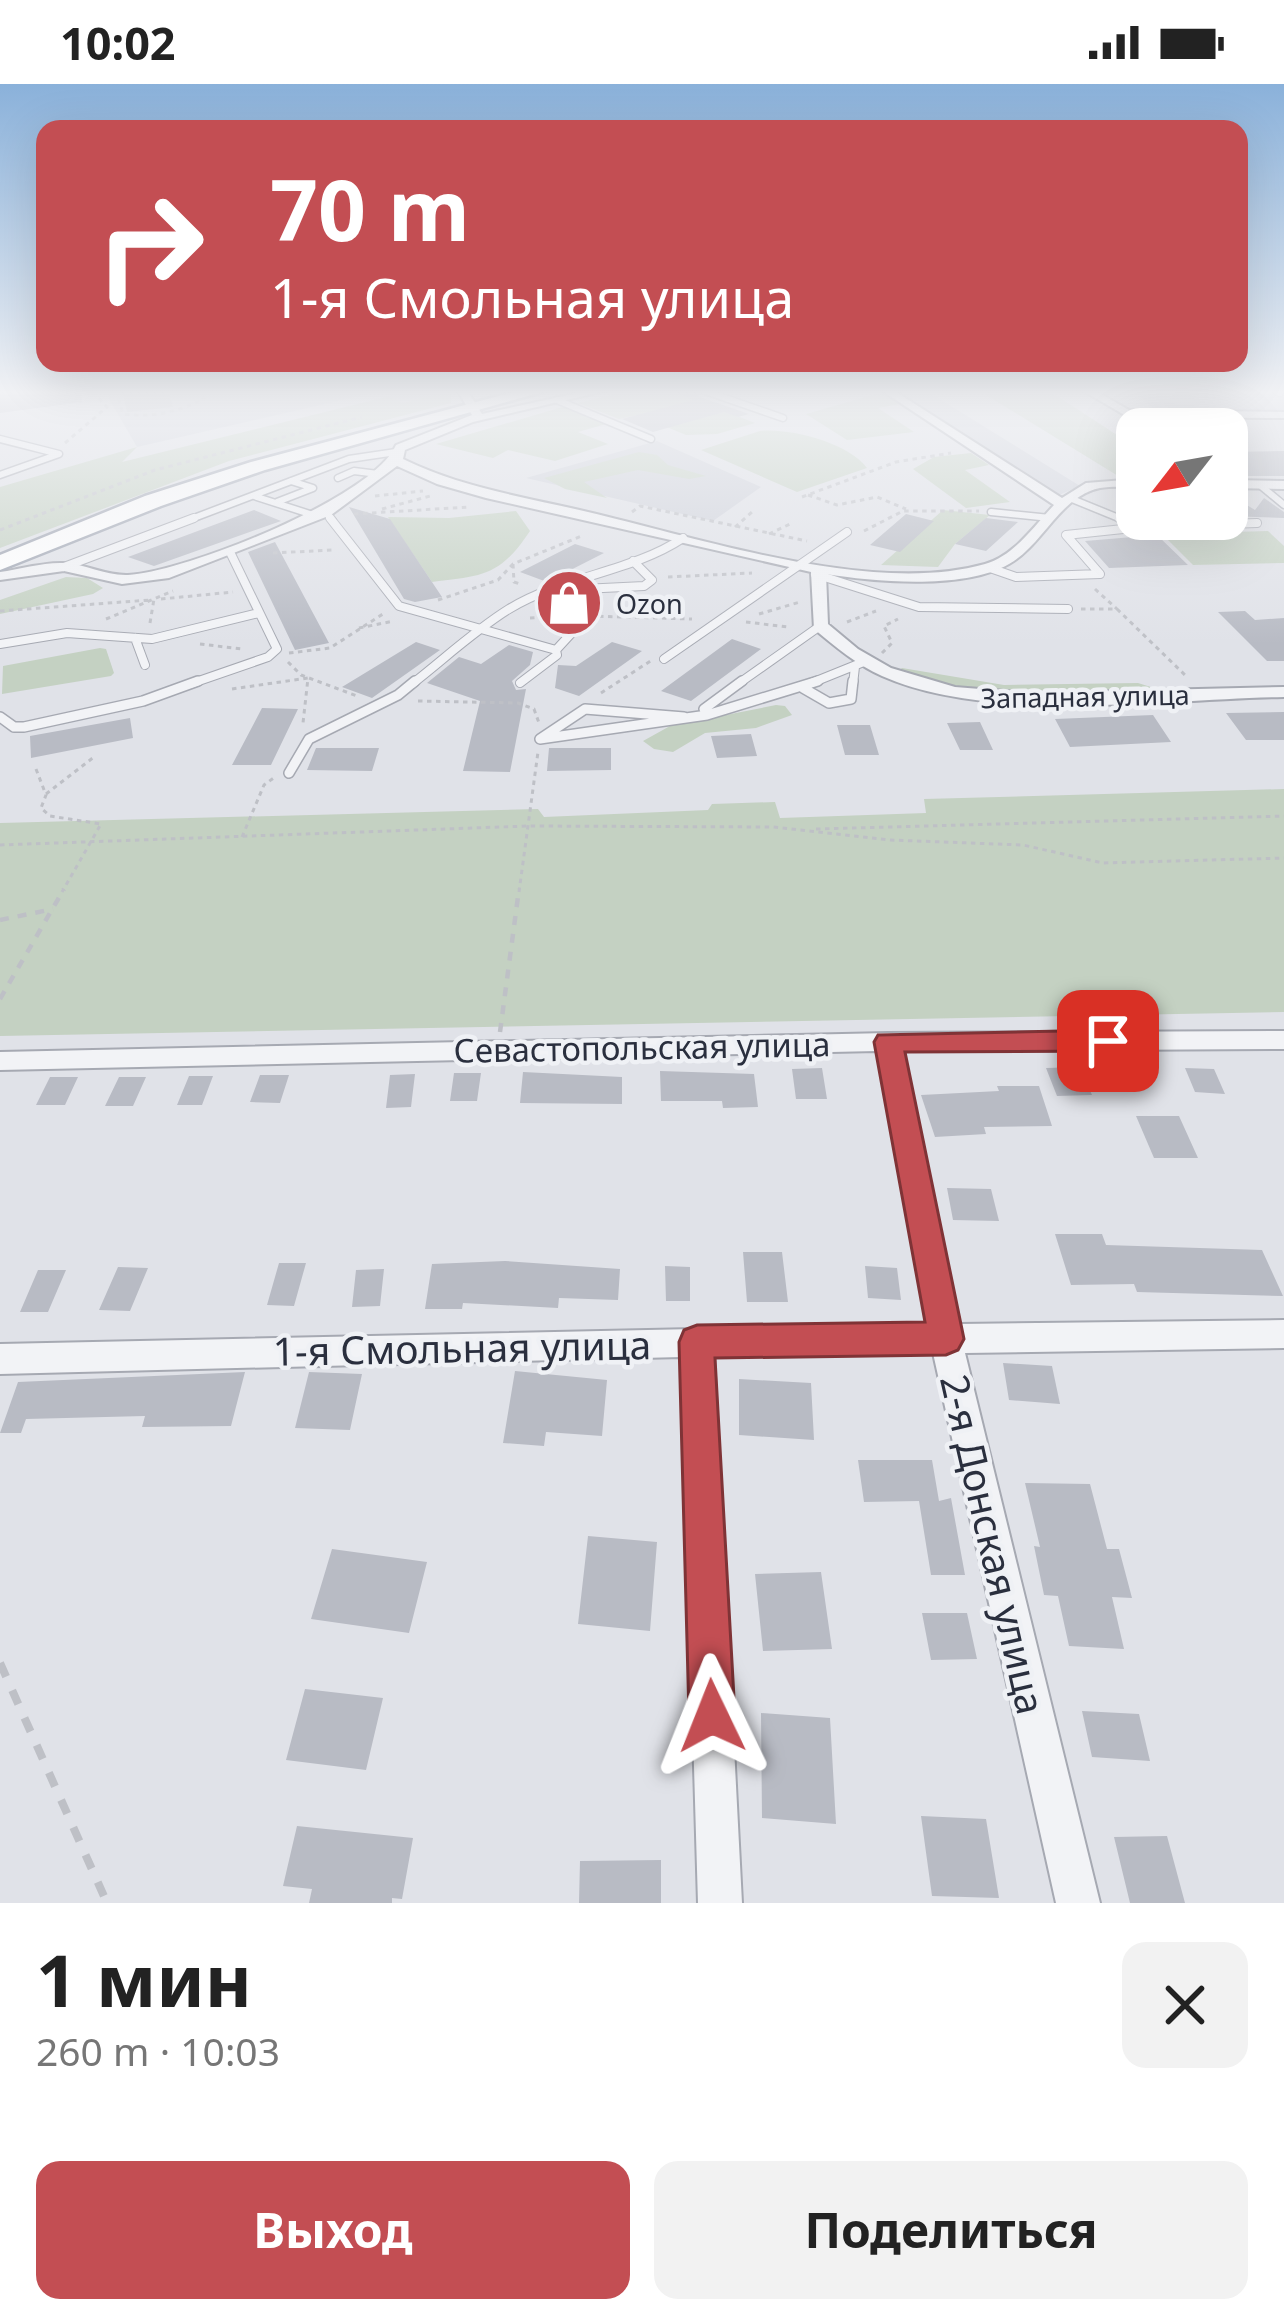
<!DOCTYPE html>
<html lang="ru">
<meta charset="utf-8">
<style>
:root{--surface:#fff;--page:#f2f2f2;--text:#222;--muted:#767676;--accent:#c34e53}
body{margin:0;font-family:"Noto Sans",sans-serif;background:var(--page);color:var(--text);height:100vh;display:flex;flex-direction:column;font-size:45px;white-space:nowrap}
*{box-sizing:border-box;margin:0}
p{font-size:39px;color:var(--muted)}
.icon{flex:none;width:66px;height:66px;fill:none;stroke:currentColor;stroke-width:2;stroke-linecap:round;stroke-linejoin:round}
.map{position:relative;height:1819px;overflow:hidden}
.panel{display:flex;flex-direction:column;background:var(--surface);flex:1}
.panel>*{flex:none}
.hud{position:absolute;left:36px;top:36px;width:1212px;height:252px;border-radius:24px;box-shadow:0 12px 48px #0002;background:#c34e53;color:#fff;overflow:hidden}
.needle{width:78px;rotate:239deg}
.controls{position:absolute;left:1116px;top:324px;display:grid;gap:24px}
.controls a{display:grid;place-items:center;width:132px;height:132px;border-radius:24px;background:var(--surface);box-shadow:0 12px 48px #0002;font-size:60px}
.pin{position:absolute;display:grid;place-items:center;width:102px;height:102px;color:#fff;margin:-51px;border-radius:24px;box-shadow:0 6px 18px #0006}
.me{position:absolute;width:132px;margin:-66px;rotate:358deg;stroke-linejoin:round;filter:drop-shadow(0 0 9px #0008)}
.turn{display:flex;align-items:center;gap:42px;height:252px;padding:0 36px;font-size:54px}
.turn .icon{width:156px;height:156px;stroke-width:2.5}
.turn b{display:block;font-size:84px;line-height:102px}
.round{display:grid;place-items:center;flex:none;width:126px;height:126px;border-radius:24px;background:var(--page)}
.summary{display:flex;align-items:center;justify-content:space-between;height:204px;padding:0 36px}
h1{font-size:72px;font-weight:700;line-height:90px}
.action{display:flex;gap:24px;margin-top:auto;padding:24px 36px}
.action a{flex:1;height:138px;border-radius:24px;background:var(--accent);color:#fff;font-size:48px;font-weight:700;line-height:138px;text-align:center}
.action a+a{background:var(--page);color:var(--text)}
.status{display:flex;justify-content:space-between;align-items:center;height:84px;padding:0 60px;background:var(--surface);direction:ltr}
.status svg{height:33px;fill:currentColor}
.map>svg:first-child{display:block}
.built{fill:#ced1da}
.green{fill:#c4d1c2}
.building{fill:#b8bbc4}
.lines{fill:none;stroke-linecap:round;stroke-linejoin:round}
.service-far2-casing{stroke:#a6a9b2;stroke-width:9}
.service-far1-casing{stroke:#a6a9b2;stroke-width:10}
.service-casing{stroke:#a6a9b2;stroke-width:12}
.minor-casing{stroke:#a6a9b2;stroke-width:4}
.primary-casing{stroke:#a0a6b3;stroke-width:5}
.path-far2{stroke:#bec0c6;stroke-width:3;stroke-dasharray:4.5 4.5;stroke-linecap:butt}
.path-far1{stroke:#bec0c6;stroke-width:4.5;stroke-dasharray:9 9;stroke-linecap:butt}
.path{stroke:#bec0c6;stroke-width:8;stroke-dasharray:15 15;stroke-linecap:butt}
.service-far2{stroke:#f2f3f6;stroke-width:6}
.service-far1{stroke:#f2f3f6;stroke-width:8}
.service{stroke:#f2f3f6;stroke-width:9}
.minor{fill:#f2f3f6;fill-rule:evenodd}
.primary{fill:#fff;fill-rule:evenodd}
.route{fill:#c34e53;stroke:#7f3336;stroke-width:3}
.labels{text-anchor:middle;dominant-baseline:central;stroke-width:9;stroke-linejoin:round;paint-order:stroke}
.far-poi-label{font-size:27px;fill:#2a2f3e;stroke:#eff1f5;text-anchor:start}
.far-street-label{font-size:27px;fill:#2a2f3e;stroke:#eff1f5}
.street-label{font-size:33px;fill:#2a2f3e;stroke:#eff1f5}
.near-street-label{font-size:39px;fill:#2a2f3e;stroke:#eff1f5}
</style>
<div class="status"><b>10:02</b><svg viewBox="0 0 49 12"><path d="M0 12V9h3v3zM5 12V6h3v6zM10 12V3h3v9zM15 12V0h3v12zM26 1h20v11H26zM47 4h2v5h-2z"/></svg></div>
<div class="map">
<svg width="1284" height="1819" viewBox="0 0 1284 1819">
<rect width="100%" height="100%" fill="#e0e2e8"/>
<path class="built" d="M104,306H451L403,319L381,307L137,363Z
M893,306H925L1080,402L1059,411Z
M1132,306H1284V326L1154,325Z
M657,357L761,403L713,437L526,394Z"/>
<path class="green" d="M451,306V319L229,377L0,464V403L137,363L122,378L390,312L403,319Z
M632,306H671L755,339L717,350L686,351L638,331L619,335L578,319Z
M978,306H1042L1057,312L1137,364V394L1123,395Z
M883,308L900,320L878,324L914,348L847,356L806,330Z
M566,322L606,340L578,348L608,360L555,377L508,366L493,374L436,360Z
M760,347C790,344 849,359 867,384L797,408L701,366Z
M639,368L657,371L668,381L706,392L689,395L638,386L584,398L607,414L565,405L544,394Z
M971,369L989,381L965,386L1010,418L966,424L913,385L934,373Z
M943,426L990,431L955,460L938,483L881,481Z
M516,427L530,447C500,492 483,492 432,498L388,433L449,434Z
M1268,447L1284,462V479L1193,481L1162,450Z
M66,493L87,494L103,504L93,510L0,530V516Z
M100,564L106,565L114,589L111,592L2,610L3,582Z
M902,584L1004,601L1138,599L1154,604L1115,610L973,609L898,587Z
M776,621L785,622L792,631L756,644L705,649L673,668L654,665L643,657L670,642Z
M1284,705V928L0,952V739L538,725L544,733L708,726L712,720L775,718L780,734L926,729L924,715Z"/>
<path class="building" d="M0,306H81L82,318L0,329Z
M122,306H168L173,323L127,328Z
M670,306H695L700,313L749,330L738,333L724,328L653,348L622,335L693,316Z
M1284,367V392H1242L1227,378V368Z
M1227,409L1255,426L1264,414L1284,428V434L1227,432Z
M349,423L390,435L442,513L415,518L404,515Z
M254,426L281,437L154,482L128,473Z
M906,430L934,437L900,468L870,461Z
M986,434L1018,438L986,467L955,460Z
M1157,451L1188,481L1109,484L1085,457Z
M275,458L329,559L295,566L248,468Z
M575,460L604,469L547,498L520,488Z
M1245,527L1255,536L1284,534V577H1267L1218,528Z
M732,555L761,565L691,617L661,607Z
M416,558L440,566L372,614L342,603Z
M612,558L642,567L579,612L555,604L558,581L576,582Z
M509,561L533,568L530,581L512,597L516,606L526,605L510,688L463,687L480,617L427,599L459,573L481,580Z
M262,624L298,625L271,681H232Z
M1284,628V656H1246L1226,629Z
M1153,631L1171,658L1070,663L1055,635Z
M130,634L133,654L31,674L30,652Z
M980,638L993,666H960L947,639Z
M837,641H870L879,671H845Z
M751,650L757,672L717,674L711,652Z
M316,664H379L372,687L307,686Z
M549,664H611V686L547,687Z
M1080,983L1092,1011L1057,1012L1046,984Z
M822,984L827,1015H796L792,985Z
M1185,984L1214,985L1225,1010L1195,1008Z
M660,987L754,990L758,1023L723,1024L722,1017H661Z
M523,988L622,993V1020L520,1019Z
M454,989H481L477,1017H450Z
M415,990L411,1023L386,1024L390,991Z
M260,991H289L280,1019L250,1018Z
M189,992H213L202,1021H177Z
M50,993H78L65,1021H36Z
M119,993H146L133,1022H105Z
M997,1002H1039L1052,1042L984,1043L986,1050L935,1053L921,1011L999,1007Z
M1136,1032H1179L1198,1074H1154Z
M947,1104L991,1105L999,1137L953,1136Z
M1055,1150H1102L1106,1161L1262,1166L1283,1212L1137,1208L1134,1200L1071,1201Z
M743,1168H782L788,1218H747Z
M505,1177L620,1185L618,1216L559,1214L558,1224L463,1219L462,1225H425L432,1180Z
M279,1179H306L294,1222L267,1221Z
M665,1182L690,1183V1217H666Z
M865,1182L897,1184L901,1216L868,1214Z
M118,1183L148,1184L130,1227L99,1226Z
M384,1185L380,1222L352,1223L356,1186Z
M38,1186H66L48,1228H20Z
M1003,1279L1052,1282L1060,1320L1009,1316Z
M515,1287L607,1296L602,1352L546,1348L544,1362L503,1359Z
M245,1288L231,1342L142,1343L145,1332L26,1335L21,1349H0L18,1298Z
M309,1288L362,1290L350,1346L295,1344Z
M739,1295L811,1299L814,1356L739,1351Z
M858,1376H932L939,1417L951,1414L965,1491H931L919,1417L864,1418Z
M1025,1399L1090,1400L1107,1465H1119L1132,1514L1112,1513L1124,1565L1069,1562L1058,1512L1044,1511L1034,1462L1040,1463Z
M588,1452L657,1458L650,1547L578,1540Z
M332,1465L427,1478L409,1549L311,1535Z
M821,1488L832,1565L763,1567L755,1490Z
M922,1529H967L977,1575L931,1576Z
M305,1605L383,1614L366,1686L286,1676Z
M1082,1627L1139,1630L1150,1677L1092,1673Z
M761,1629L830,1634L836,1740L762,1734Z
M921,1732L986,1735L999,1814L932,1812Z
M297,1742L413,1754L402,1815L392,1814V1819H309L312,1805L283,1802Z
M1167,1752L1185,1819H1130L1114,1753Z
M661,1776V1819H579L580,1777Z"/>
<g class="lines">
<g class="service-far2-casing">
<path id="service-far2" d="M702,306L783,334
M1275,306L1280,309
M557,316L651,355
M0,355L59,370L0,391
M338,394L354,387L378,390
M1261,402L1284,421
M254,412L316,432
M1072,415L1126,437
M277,418L313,404L291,397
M326,428L333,437
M991,428L1050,434
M186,437L349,375L396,368"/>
</g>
<g class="service-far1-casing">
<path id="service-far1" d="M330,434L399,522L556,566L557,571L520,599
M1142,443L1257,439
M64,483L194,434
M990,484L1016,493L1100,490L1066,451L1142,443L1119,434
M815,490L919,523L1068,525
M562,506L644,502L652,496L633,477
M135,554L145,581
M0,560L67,549L152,555L259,529
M556,566L579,541
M664,575L847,448
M190,600L268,573L277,565L230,468
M412,600C443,576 475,546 509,525C563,492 632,488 683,454
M738,600L820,542
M809,600L866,577
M853,600L855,583"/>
</g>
<g class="service-casing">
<path id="service" d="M803,604L829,619L851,615L853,597
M704,625L742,597
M0,633L14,643H24L143,617L198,597
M684,633L585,625L540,655L707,631L818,597
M289,689L309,655L398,611L415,597"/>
</g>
<g class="minor-casing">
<path id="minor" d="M457,306H467L482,330L591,306H609L473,338L405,366L403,375C462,404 525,413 588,428C700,454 873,512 985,480C1014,472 1034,442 1054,421L881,306H893L1062,414L1086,399L1137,395V403C1125,403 1112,402 1100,404C1060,412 1043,461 1009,480C964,506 875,498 826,490L828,540L858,565L891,584L955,603L1029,609L1284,603V613C1166,615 990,640 882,592C857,581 836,563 814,545L811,488L486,414L437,400L397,382L331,431L169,494L122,500L64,487L0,496V488C20,485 44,478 64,479C86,480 106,492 128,491C185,488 373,414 396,361L472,331Z
M1082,306H1094L1129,326L1284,328V334L1140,333L1144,336L1138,339Z
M1227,396L1284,397V405L1227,404Z
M1284,947V965L902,967L959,1240L1284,1236V1264L965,1269L1100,1819H1056L933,1269L714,1272L742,1819H698L682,1273L0,1290V1260L928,1240L877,967L0,986V968L888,949Z"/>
</g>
<g class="primary-casing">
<path id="primary" d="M521,306H549L265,386L161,422L0,486V471L145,412L251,378Z"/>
</g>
<path class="path-far2" d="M116,306L123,330C152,334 178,328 204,315L198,306
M65,359L107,323L91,306
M808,411L837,421L877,413L906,425
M375,412L423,407
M802,413L896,378L951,369
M382,425L434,411
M632,428L640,422L807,457
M354,430L469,423
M735,443L753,427
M0,446L155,386L362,333
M864,447L903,427H979
M769,450L790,440
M273,469L333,466
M513,480L514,498L520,500
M668,493L752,489
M1095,505L1117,525
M161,515L233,508
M438,516L498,496L513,480L584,451
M1081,525H1117L1186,592
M0,527L150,516
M759,530L800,518
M590,532L692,535
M530,534L566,532
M106,535L173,507
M746,538L788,543
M847,538L876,527
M150,539L154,515
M359,544L394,537
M200,560L242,565
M289,569L330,564L386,528
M882,569L892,559L884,542L898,535
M288,578L301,591L357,612
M232,605L308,594L303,639
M601,609L652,576
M418,617L518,619L534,625L539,639
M36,685L46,711L41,724L50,732L101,740L62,808
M46,710L94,673
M816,745L1284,732
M242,753L264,701L275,693
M0,761L528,742L773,743L890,756L1023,761L1103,779L1284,774
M519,808L538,668"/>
<path class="path-far1" d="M0,836L53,825
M0,915L64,805
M500,948L519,805"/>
<path class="path" d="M0,1579L107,1819"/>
<use href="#service-far2" class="service-far2"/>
<use href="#service-far1" class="service-far1"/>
<use href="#service" class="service"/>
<use href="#minor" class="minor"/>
<use href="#primary" class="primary"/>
</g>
<linearGradient id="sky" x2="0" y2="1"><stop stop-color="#8ab1da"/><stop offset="0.55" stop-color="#f1f2f5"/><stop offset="1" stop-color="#f1f2f5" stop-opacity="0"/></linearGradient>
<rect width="1284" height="560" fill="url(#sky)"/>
<path class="route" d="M1108,946L1122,957L1108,967L905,968L964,1255L958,1266L946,1271L715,1274L735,1632L728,1648L712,1655L696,1648L689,1632L679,1258L684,1246L697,1241L925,1238L874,958L878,951Z"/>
<defs>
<g id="shop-disc" transform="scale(3.45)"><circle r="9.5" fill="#c34e53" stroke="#eff1f5"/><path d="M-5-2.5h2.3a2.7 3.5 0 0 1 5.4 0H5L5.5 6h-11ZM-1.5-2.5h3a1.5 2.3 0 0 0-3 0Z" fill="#fff"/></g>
</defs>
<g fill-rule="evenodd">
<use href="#shop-disc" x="569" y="519"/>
</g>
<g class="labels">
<g class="far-poi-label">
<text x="616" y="519">Ozon</text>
</g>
<g class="far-street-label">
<text transform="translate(1085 612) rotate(-1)">Западная улица</text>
</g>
<g class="street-label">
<text transform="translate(642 963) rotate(-1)">Севастопольская улица</text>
</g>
<g class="near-street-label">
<text transform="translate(462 1263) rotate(-1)">1-я Смольная улица</text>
<text transform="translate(994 1460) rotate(77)">2-я Донская улица</text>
</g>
</g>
</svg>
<div class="controls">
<a><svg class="needle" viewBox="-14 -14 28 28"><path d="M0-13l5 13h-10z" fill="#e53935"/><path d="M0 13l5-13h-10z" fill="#767676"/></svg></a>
</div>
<div class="pin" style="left:1108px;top:957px;background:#d93025"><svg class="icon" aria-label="arrive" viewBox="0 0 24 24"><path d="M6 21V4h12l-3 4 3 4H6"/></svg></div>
<svg class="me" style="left:712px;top:1632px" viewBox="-20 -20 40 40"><path d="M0-17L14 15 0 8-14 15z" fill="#c34e53" stroke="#fff" stroke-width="4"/></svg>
<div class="hud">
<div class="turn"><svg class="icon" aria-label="right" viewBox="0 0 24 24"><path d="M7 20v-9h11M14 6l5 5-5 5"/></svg><div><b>70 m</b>1-я Смольная улица</div></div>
</div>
</div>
<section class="panel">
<div class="summary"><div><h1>1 мин</h1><p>260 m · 10:03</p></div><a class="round"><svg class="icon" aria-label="close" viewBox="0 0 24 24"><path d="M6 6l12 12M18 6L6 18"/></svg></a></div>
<div class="action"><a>Выход</a><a>Поделиться</a></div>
</section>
